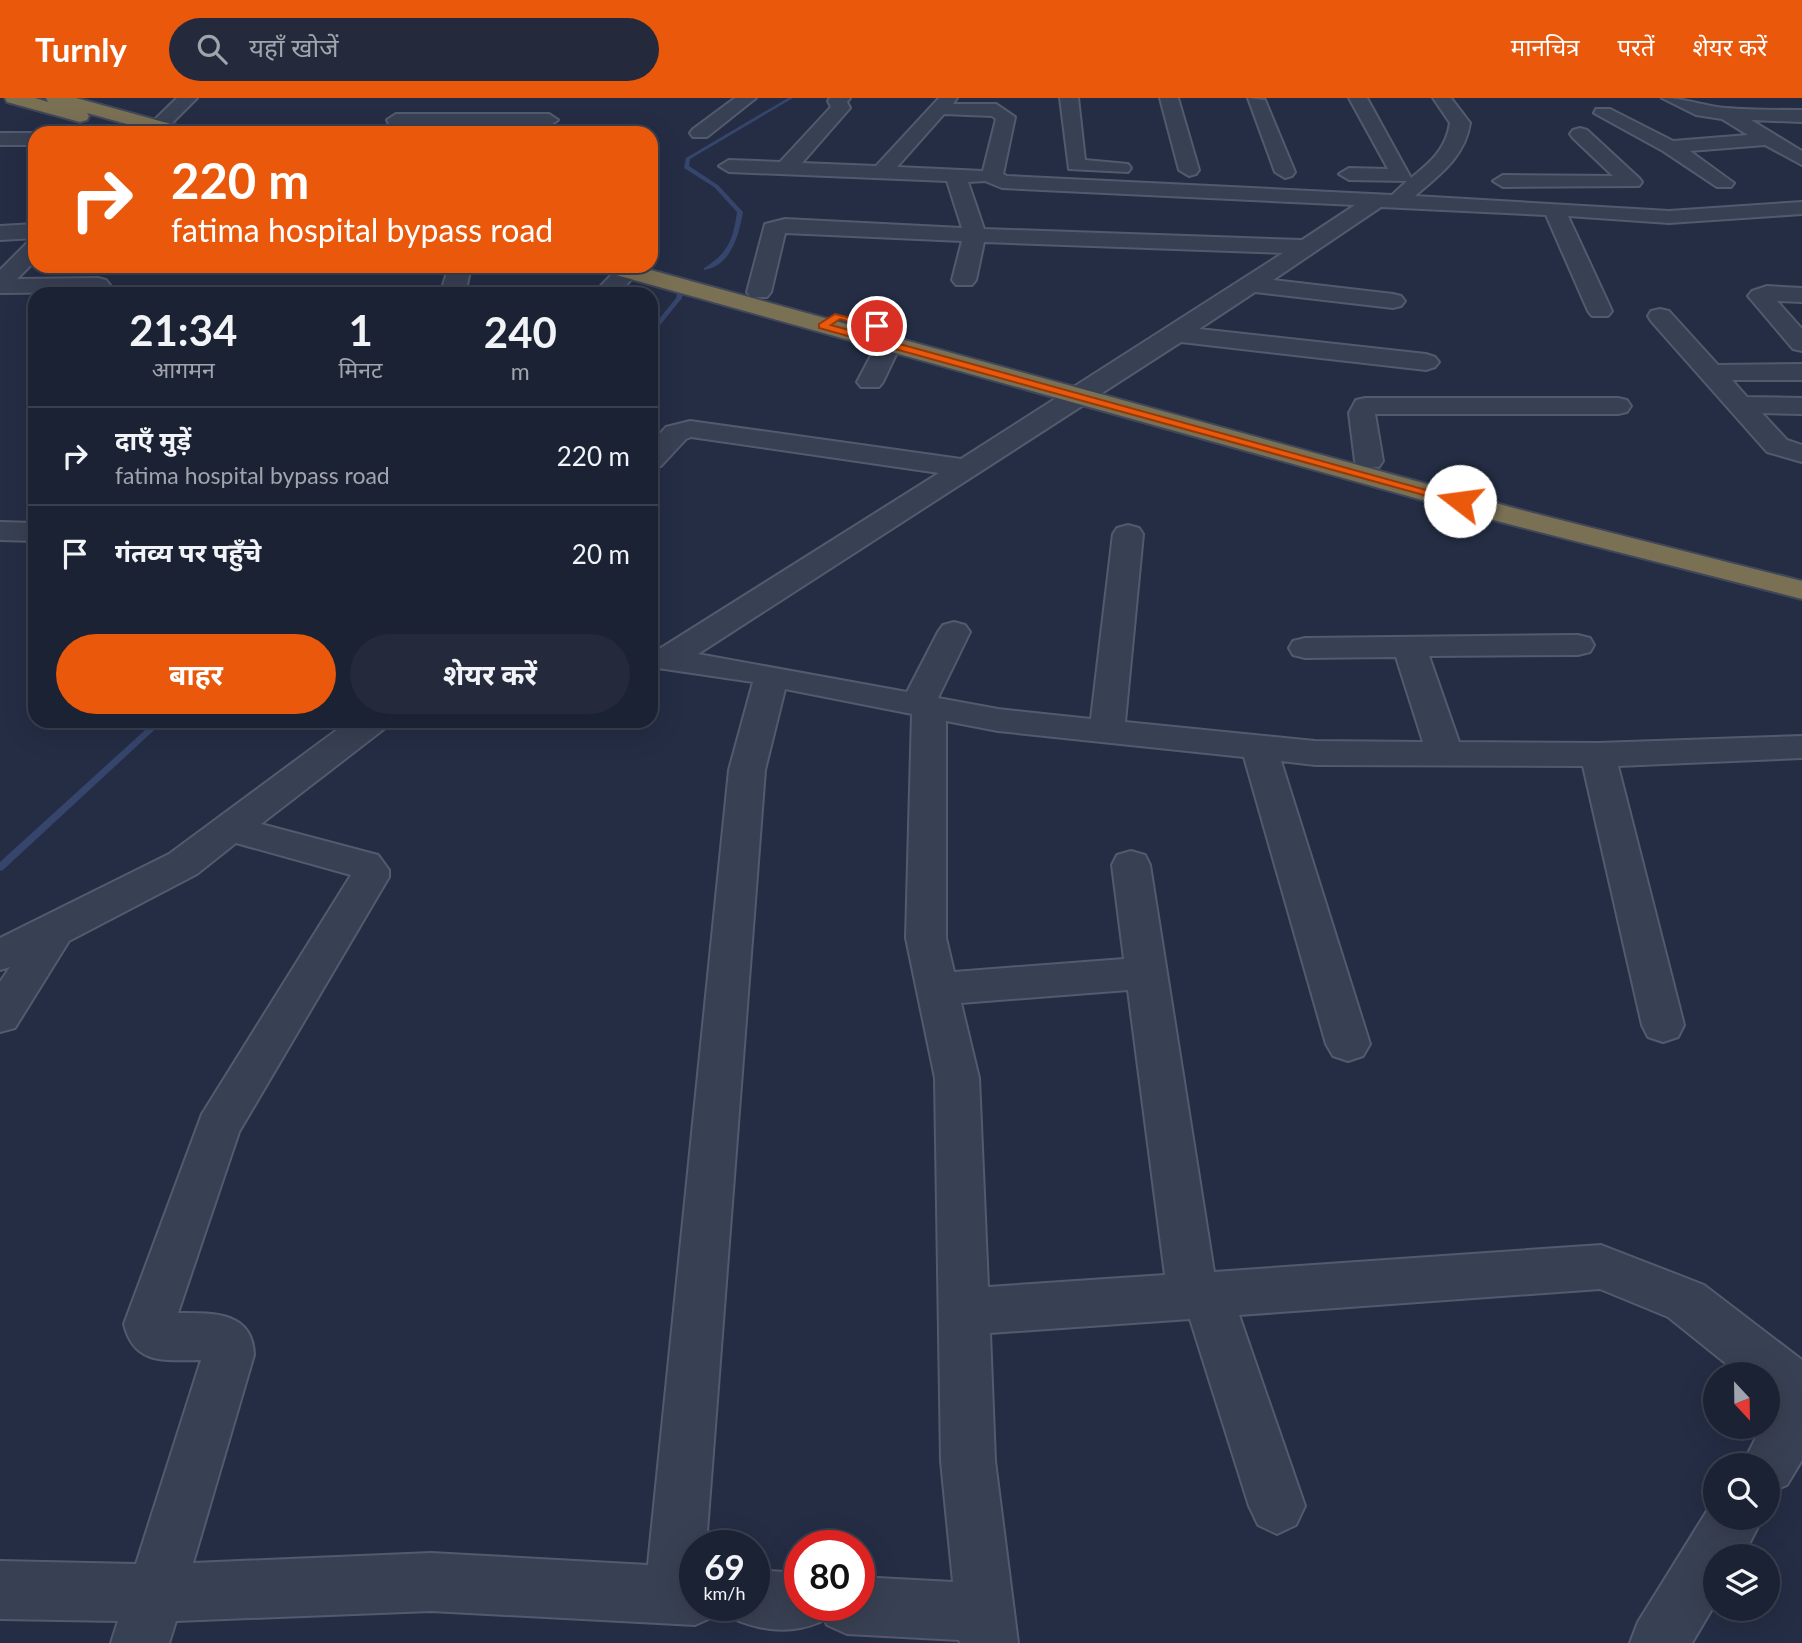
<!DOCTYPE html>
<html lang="hi">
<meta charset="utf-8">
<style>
:root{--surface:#1b2233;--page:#242a3b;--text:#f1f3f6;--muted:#a0a4ac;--line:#393f4e;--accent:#ea580c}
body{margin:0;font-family:Lato,"Noto Sans Devanagari",sans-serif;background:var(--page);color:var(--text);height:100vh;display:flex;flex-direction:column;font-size:26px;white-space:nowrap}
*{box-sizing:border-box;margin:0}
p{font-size:23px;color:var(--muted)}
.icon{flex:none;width:38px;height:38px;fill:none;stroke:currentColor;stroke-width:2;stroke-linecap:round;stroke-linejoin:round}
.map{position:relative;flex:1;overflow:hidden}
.panel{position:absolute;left:28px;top:189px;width:630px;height:441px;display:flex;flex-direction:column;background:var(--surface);border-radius:21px;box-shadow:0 7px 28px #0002,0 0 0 2px var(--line)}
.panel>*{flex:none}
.hud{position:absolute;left:28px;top:28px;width:630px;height:147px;border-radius:21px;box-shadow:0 7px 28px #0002,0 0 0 2px var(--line);background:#ea580c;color:#fff;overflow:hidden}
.needle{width:46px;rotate:158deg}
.buttons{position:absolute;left:1703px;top:1264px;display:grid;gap:14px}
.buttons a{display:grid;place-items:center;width:77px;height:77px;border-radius:50%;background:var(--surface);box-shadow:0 7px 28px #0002,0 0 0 2px var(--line);font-size:35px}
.speed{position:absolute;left:679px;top:1432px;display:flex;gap:14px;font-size:35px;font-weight:700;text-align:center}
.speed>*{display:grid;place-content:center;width:91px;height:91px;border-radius:50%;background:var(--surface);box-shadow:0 7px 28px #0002,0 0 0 2px var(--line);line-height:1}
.speed small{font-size:18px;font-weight:400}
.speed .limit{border:10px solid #d22;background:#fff;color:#111}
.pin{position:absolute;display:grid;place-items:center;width:60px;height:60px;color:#fff;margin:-30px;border:4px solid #fff;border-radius:50%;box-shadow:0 2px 7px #0007}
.me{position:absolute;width:77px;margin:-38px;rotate:285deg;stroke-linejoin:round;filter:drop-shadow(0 0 5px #0008)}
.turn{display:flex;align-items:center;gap:24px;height:147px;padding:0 28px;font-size:32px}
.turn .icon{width:91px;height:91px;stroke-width:2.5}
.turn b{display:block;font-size:49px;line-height:60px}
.eta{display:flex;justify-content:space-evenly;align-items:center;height:119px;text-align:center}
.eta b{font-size:42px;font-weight:700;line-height:49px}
.cta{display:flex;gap:14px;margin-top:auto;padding:14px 28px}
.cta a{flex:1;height:80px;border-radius:42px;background:var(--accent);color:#fff;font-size:28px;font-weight:700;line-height:80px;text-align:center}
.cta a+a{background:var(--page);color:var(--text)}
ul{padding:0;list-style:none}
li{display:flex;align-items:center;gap:21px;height:98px;padding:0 28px;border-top:2px solid var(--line)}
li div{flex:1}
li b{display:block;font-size:26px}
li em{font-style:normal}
header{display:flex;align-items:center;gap:42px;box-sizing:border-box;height:98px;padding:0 35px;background:var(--accent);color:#fff}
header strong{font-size:33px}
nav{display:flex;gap:38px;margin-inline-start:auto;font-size:24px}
.search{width:490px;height:63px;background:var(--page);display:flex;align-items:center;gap:18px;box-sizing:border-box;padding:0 24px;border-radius:38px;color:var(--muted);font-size:26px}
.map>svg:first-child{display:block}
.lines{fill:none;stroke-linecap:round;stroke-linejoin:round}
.stream{fill:#36456c;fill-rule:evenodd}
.minor-casing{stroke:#535a6d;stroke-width:4}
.highway-casing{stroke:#40475a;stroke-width:4}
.minor{fill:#384053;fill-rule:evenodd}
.highway{fill:#7a7054;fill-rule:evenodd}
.route{fill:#ea580c;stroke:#983908;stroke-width:2}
</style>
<header>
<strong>Turnly</strong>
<div class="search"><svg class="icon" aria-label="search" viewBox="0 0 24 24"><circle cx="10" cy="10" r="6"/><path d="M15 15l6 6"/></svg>यहाँ खोजें</div>
<nav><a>मानचित्र</a><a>परतें</a><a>शेयर करें</a></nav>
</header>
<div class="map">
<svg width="1802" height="1545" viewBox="0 0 1802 1545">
<rect width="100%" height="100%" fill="#242d44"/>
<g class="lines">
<path class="stream" d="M788,0H793L690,61L689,68L718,87L743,114C739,137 731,168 704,172V170C729,154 733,142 737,114L714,89L684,70L686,60Z
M678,192L683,193L682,200L653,236L651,237V231L676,200Z
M155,623H164L3,772L0,773V764Z"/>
<g class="minor-casing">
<path id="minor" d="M177,0H197L162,35H141Z
M735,0H756L707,39H693L690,35L693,31Z
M830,0H850L847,4L850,10L802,65L876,68L939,0H957L953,6H996L1015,19L1003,76L1007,78L1392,97L1407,83L1349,82L1339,76L1349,70L1388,71L1349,0H1367L1411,80C1431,64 1446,51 1450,25L1433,0H1451L1470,25C1465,59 1439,77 1415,98L1669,113L1802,104V116L1669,125L1568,118L1612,213L1608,218H1592L1588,213L1546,117L1381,109L1273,182L1393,196L1401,198L1405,203L1401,208L1393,210L1255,194L1199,231L1426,256L1435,259L1439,264L1435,269L1426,272L1181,244L698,556L907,594L938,534L943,527L954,524L965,527L970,534L938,600L998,611L1091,621L1113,436L1117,430L1128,427L1139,430L1143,436L1125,624L1315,643L1423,644L1396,559L1305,560L1293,557L1289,550L1293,543L1305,540L1578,537L1590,540L1594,547L1590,554L1578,557L1429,558L1459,644L1598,645L1802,638V660L1618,668L1684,927L1678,939L1663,944L1648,939L1642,927L1583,668L1315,667L1281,663L1370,946L1363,958L1348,963L1333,958L1326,946L1244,659L998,633L946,623V840L954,874L1124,861L1112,767L1117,757L1131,753L1145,757L1150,767L1214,1174L1601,1147L1704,1187L1802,1262V1362L1787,1387L1768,1395V1367H1742L1762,1328H1768V1320L1776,1306L1768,1299V1276H1739L1668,1219L1600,1191L1239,1217L1305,1408L1296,1427L1277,1436L1258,1427L1249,1408L1190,1221L990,1235L995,1363L1018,1545H960L959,1542L847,1536L827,1527L823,1518L820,1524C792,1536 762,1533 734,1521L728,1507H754V1472L800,1475V1507H859V1479L953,1484L941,1363L935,980L906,840L912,616L785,591L765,672L706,1447H695V1507H720L715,1518L695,1527L431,1513L176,1523L169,1545H111L118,1523L0,1521V1463L136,1466L201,1262C166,1262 134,1268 124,1226L202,1016L351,777L236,745L197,776L69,843L15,930L0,934V884L10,869L0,872V840L169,756L349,623H389L384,631L261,726L378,757L389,772V779L239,1034L178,1215C212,1215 253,1213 254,1257L193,1465L431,1455L648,1467L729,672L753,584L651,569V549L661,550L939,375L691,339L686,341L661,368L651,370V346L666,329L690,323L961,361L1283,155L984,144L976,182L972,187H956L952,182L962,143L785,135L771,194L767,199H751L747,194L765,126L785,121L962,130L947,83L729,74L719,68L729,62L780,64L831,9L828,3ZM944,16L992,18L996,21L983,73L897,69ZM985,83L1002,90L1355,107L1302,142L984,131L968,84ZM1128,892L1165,1177L988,1189L979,980L961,905Z
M1060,0H1078L1085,62L1128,66L1131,70L1128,74L1069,71Z
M1160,0H1178L1199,72L1196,76L1189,78L1179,72Z
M1248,0L1265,2L1295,74L1292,78L1285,80L1275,74Z
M1662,0C1687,0 1702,8 1726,10C1751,12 1777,12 1802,12V24L1751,22L1802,53V67L1765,47L1690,53L1734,85L1731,89H1717L1663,53L1594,15L1596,11H1610L1673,43L1748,37L1722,21L1696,17Z
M396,16H549L558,22L549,28L389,26L387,22Z
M1580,30L1587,32L1639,80L1642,84L1639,88L1503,89L1493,83L1503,77L1613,78L1573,40L1570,36L1573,32Z
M0,35H35V47H0Z
M35,126V140L0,142V128Z
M35,143V163L17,181L98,180L106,182L110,187L106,192L98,194L0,195V172L27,145Z
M449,168H471L467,187L470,196H446L443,187Z
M620,168H636L639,173L618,196H593Z
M1767,188L1802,190V204L1777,203L1802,231V253L1793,251L1748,198L1752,193Z
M1660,211L1669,213L1718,267L1802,266V282H1732L1747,299L1802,300V316L1762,315L1787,342L1802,347V364L1767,354L1651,223L1648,218L1651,213Z
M889,239L898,241L901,246L883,284L879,289H861L857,284L877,246L880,241Z
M1365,300H1618L1627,302L1631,308L1627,314L1618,316H1375L1383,363L1379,369H1359L1355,363L1349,315L1356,302Z
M0,424L35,425V443L0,442Z
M1715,1400V1419H1763L1743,1458H1715V1506L1692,1545H1630L1638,1524Z"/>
</g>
<g class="highway-casing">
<path id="highway" d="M5,0H35L48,4L46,0H76L189,31L192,35H160L87,15L89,18L87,22L80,24L7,4Z
M599,168H636L1521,412L1802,483V501L1501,424L602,173Z"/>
</g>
<use href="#minor" class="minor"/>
<use href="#highway" class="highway"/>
</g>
<path class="route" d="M835,216L882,228L877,231L840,221L831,227L1466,403L1456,406L819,230V226Z"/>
</svg>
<div class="buttons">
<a><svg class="needle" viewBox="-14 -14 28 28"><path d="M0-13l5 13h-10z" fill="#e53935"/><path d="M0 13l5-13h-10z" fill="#a0a4ac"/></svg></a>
<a><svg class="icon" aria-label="search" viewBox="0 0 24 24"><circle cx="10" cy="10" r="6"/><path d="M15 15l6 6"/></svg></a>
<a><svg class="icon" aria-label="layers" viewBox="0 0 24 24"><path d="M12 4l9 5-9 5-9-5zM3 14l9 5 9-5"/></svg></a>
</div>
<div class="speed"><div>69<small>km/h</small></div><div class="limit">80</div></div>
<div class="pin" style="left:877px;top:228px;background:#d93025"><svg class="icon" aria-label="arrive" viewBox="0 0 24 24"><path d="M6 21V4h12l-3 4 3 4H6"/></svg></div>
<svg class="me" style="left:1460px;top:403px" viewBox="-20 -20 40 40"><circle r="19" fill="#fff"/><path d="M0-13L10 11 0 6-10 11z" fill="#ea580c"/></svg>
<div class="hud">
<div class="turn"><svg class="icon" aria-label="right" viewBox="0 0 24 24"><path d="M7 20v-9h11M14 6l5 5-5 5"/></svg><div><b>220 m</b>fatima hospital bypass road</div></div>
</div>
<section class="panel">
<div class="eta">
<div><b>21:34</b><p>आगमन</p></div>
<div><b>1</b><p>मिनट</p></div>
<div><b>240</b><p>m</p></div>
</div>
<ul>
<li><svg class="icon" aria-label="right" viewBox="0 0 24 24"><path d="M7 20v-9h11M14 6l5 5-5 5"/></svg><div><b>दाएँ मुड़ें</b><p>fatima hospital bypass road</p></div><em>220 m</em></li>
<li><svg class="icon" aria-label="arrive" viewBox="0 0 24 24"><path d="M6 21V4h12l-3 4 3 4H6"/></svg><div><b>गंतव्य पर पहुँचे</b></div><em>20 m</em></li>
</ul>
<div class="cta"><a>बाहर</a><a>शेयर करें</a></div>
</section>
</div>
